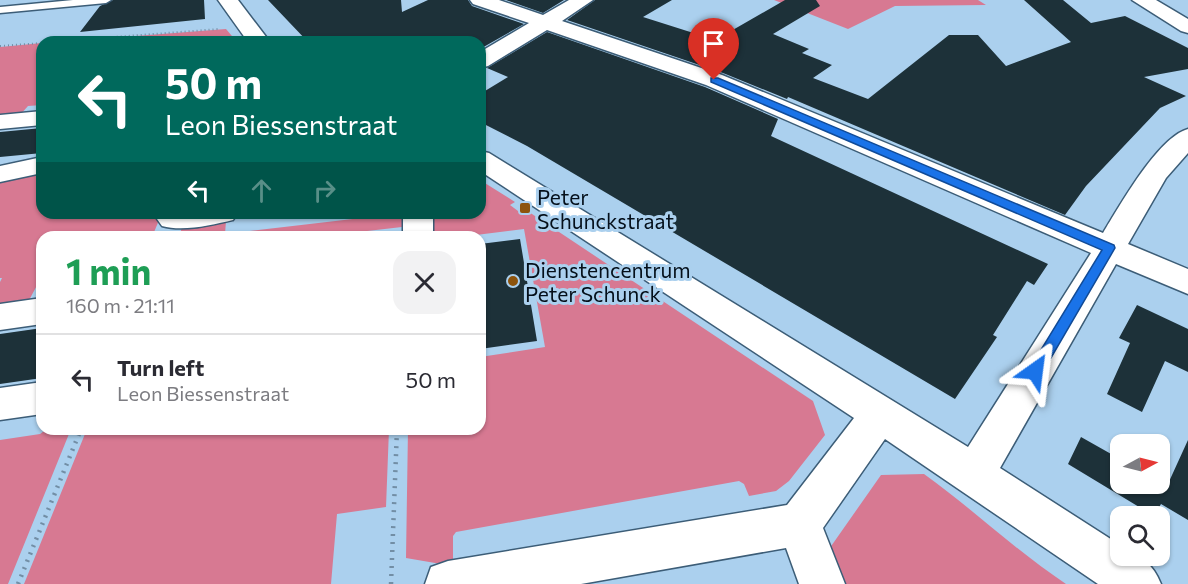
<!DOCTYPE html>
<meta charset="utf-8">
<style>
:root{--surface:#fff;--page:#f2f2f3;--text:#2b2b33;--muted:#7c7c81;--line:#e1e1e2}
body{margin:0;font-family:Commissioner,sans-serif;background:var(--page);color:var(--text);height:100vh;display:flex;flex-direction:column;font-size:22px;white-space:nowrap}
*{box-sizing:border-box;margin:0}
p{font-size:20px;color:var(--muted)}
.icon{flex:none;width:33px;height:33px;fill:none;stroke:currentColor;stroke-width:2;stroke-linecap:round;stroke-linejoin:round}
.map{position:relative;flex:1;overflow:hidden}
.side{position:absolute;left:36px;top:231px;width:450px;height:204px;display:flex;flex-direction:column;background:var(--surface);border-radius:18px;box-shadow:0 2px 4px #0004}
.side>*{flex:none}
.top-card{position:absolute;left:36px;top:36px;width:450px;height:183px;border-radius:18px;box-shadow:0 2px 4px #0004;background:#00695c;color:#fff;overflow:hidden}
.needle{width:39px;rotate:83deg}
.tools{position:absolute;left:1110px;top:434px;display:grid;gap:12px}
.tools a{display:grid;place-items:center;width:60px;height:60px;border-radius:12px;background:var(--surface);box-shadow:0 2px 4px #0004;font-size:30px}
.pin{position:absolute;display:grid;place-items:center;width:51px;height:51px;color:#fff;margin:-62px -26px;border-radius:50% 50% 50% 0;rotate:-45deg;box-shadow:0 0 6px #0007}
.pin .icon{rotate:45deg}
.me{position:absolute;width:66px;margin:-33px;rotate:31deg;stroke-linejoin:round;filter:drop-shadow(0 0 4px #0008)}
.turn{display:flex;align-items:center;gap:21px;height:126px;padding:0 30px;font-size:27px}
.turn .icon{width:78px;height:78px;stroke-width:2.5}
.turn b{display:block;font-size:42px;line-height:51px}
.lanes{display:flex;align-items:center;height:57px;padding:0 30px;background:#0003;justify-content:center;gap:30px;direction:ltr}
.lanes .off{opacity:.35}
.round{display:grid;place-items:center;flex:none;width:63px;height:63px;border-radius:18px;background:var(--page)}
.overview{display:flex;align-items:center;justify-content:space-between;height:102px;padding:0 30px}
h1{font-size:36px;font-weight:700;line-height:45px;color:#1e9e55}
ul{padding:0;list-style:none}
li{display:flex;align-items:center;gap:18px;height:90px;padding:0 30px;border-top:2px solid var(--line)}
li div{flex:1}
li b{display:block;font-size:22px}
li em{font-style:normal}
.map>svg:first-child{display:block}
.green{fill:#d77992}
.building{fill:#1d3139}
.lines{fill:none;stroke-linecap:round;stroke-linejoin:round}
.service-casing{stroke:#3c5d77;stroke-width:3}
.minor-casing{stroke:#3c5d77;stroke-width:3}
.path-far1{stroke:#728ea5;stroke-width:2;stroke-dasharray:1 3;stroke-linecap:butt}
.path{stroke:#728ea5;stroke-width:4.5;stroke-dasharray:2 6;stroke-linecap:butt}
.service{fill:#fff;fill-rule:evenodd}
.minor{fill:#fff;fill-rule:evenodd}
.route{fill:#1a73e8;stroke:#114b97;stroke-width:1.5}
.poi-dot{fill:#8d540d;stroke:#abd0ee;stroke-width:2}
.labels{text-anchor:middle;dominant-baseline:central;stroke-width:6;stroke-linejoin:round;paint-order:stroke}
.poi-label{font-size:21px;fill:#040f1a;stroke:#abd0ee;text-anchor:start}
</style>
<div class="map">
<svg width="1188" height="584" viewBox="0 0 1188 584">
<rect width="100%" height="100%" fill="#abd0ee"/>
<path class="green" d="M774,0H978L986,5L895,6L848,29Z
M226,29L237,42H58Z
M42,43V105L28,106L20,115L0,118V47Z
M42,171V213H162L152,237H42V276L27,304L0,307V282L2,278H0V180Z
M480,180L515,202L510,205L518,211L523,208L813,401L825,435L789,481L776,491L749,496L744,484L739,481L456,532L453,536V562L441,564L406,558L408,429H480V357L545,347L524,229L460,237H432L431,213H480Z
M404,213L402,227L315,237H179L182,227L226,221L225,234Z
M47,429H71L8,584H0V440L40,434Z
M87,429H389L386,507L337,514L331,584H24Z
M924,474C973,509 1016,551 1066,584H840L827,552L881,475Z"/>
<path class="building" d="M113,0H204L205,19L80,32L100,6Z
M268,0H401L402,12L428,0H468L472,6L524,24L480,49V42H308Z
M506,0H564L543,13Z
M595,0H672L643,17L706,37L721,28L731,31L785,0H816L820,6L773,34L809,49L802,53L832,65L813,78L868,99L949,35H978L1006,66L1071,42L1024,0H1063L1091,23L1125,16L1188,48V69L1144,77L1186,96L1160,108L1086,186L1065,215L788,97L787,99L723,73L567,20Z
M547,32L705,87L778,119L771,136L1048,264L1034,285L1027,281L993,335L997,337L955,399L527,146L480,122V94L508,77L487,68Z
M42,128V153L0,157V132Z
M520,239L537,341L480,349V244Z
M1137,305L1188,329V372L1165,361L1142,412L1107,394L1130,343L1119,338Z
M42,328V378L0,384V334Z
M1081,437L1120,459V483L1160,482L1167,486L1188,440V520L1161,504L1154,516L1068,464Z"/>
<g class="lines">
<g class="service-casing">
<path id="service" d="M73,0H111L106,3L0,13V7Z"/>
</g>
<g class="minor-casing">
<path id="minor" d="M218,0H238L270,42H248Z
M470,0H499L543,15L569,0H593L562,21L722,75L1103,233C1119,207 1158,137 1188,129V153L1166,178L1128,244L1188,269V294L1116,264L1000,468L1120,545V555C1142,555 1153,564 1161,584H1098L885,439L823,528L845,584H799L786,548L581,584H425L431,567L448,561L787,505L854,418L480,171V151L489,153L968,447L1091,253L706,85L547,30L488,66L480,68V52L529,23L473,4Z
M1132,0H1156L1188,19V33L1181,31Z
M42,111V125L0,129V115Z
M42,157V173L0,182V166Z
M161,213H238L233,220C212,225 183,232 162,226L157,219Z
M403,213H433V237H403Z
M42,298V324L0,330V304Z
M42,382V414L0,420V388Z"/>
</g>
<path class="path-far1" d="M49,42L219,29
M0,46L42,43"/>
<path class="path" d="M18,584L81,429
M391,584L397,429"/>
<use href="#service" class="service"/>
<use href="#minor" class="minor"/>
</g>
<path class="route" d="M711,78H718L1114,245L1115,248L1041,375H1030L1028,371L1102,250L711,82Z"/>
<g class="poi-dot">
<rect x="519" y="202" width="12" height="12" rx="3"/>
<circle cx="513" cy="281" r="6"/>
</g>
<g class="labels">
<g class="poi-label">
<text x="537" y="196">Peter<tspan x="537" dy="24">Schunckstraat</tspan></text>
<text x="525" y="269">Dienstencentrum<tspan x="525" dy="24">Peter Schunck</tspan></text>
</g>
</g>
</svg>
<div class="tools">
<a><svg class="needle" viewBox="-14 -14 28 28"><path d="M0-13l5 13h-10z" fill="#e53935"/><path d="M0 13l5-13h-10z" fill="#7c7c81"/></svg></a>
<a><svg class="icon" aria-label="search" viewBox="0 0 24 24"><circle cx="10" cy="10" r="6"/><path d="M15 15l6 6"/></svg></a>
</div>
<div class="pin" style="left:714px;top:80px;background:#d93025"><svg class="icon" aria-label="arrive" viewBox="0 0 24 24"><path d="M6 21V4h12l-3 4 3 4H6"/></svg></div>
<svg class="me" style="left:1035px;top:371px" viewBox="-20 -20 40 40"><path d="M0-17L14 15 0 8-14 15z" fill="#1a73e8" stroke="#fff" stroke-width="4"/></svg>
<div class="top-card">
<div class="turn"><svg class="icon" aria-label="left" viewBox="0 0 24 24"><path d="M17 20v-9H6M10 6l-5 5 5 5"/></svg><div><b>50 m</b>Leon Biessenstraat</div></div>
<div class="lanes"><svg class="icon" aria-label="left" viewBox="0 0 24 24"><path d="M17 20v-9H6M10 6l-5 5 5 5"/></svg><svg class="icon off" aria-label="ahead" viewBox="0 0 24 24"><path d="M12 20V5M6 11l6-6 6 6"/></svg><svg class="icon off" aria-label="right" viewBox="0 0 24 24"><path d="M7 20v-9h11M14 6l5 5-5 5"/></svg></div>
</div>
<section class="side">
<div class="overview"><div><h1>1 min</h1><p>160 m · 21:11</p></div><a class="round"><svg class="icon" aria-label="close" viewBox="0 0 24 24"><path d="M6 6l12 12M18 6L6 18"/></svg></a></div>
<ul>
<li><svg class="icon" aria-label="left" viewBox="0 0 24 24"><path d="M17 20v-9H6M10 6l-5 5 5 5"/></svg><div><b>Turn left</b><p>Leon Biessenstraat</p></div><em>50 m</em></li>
</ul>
</section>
</div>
